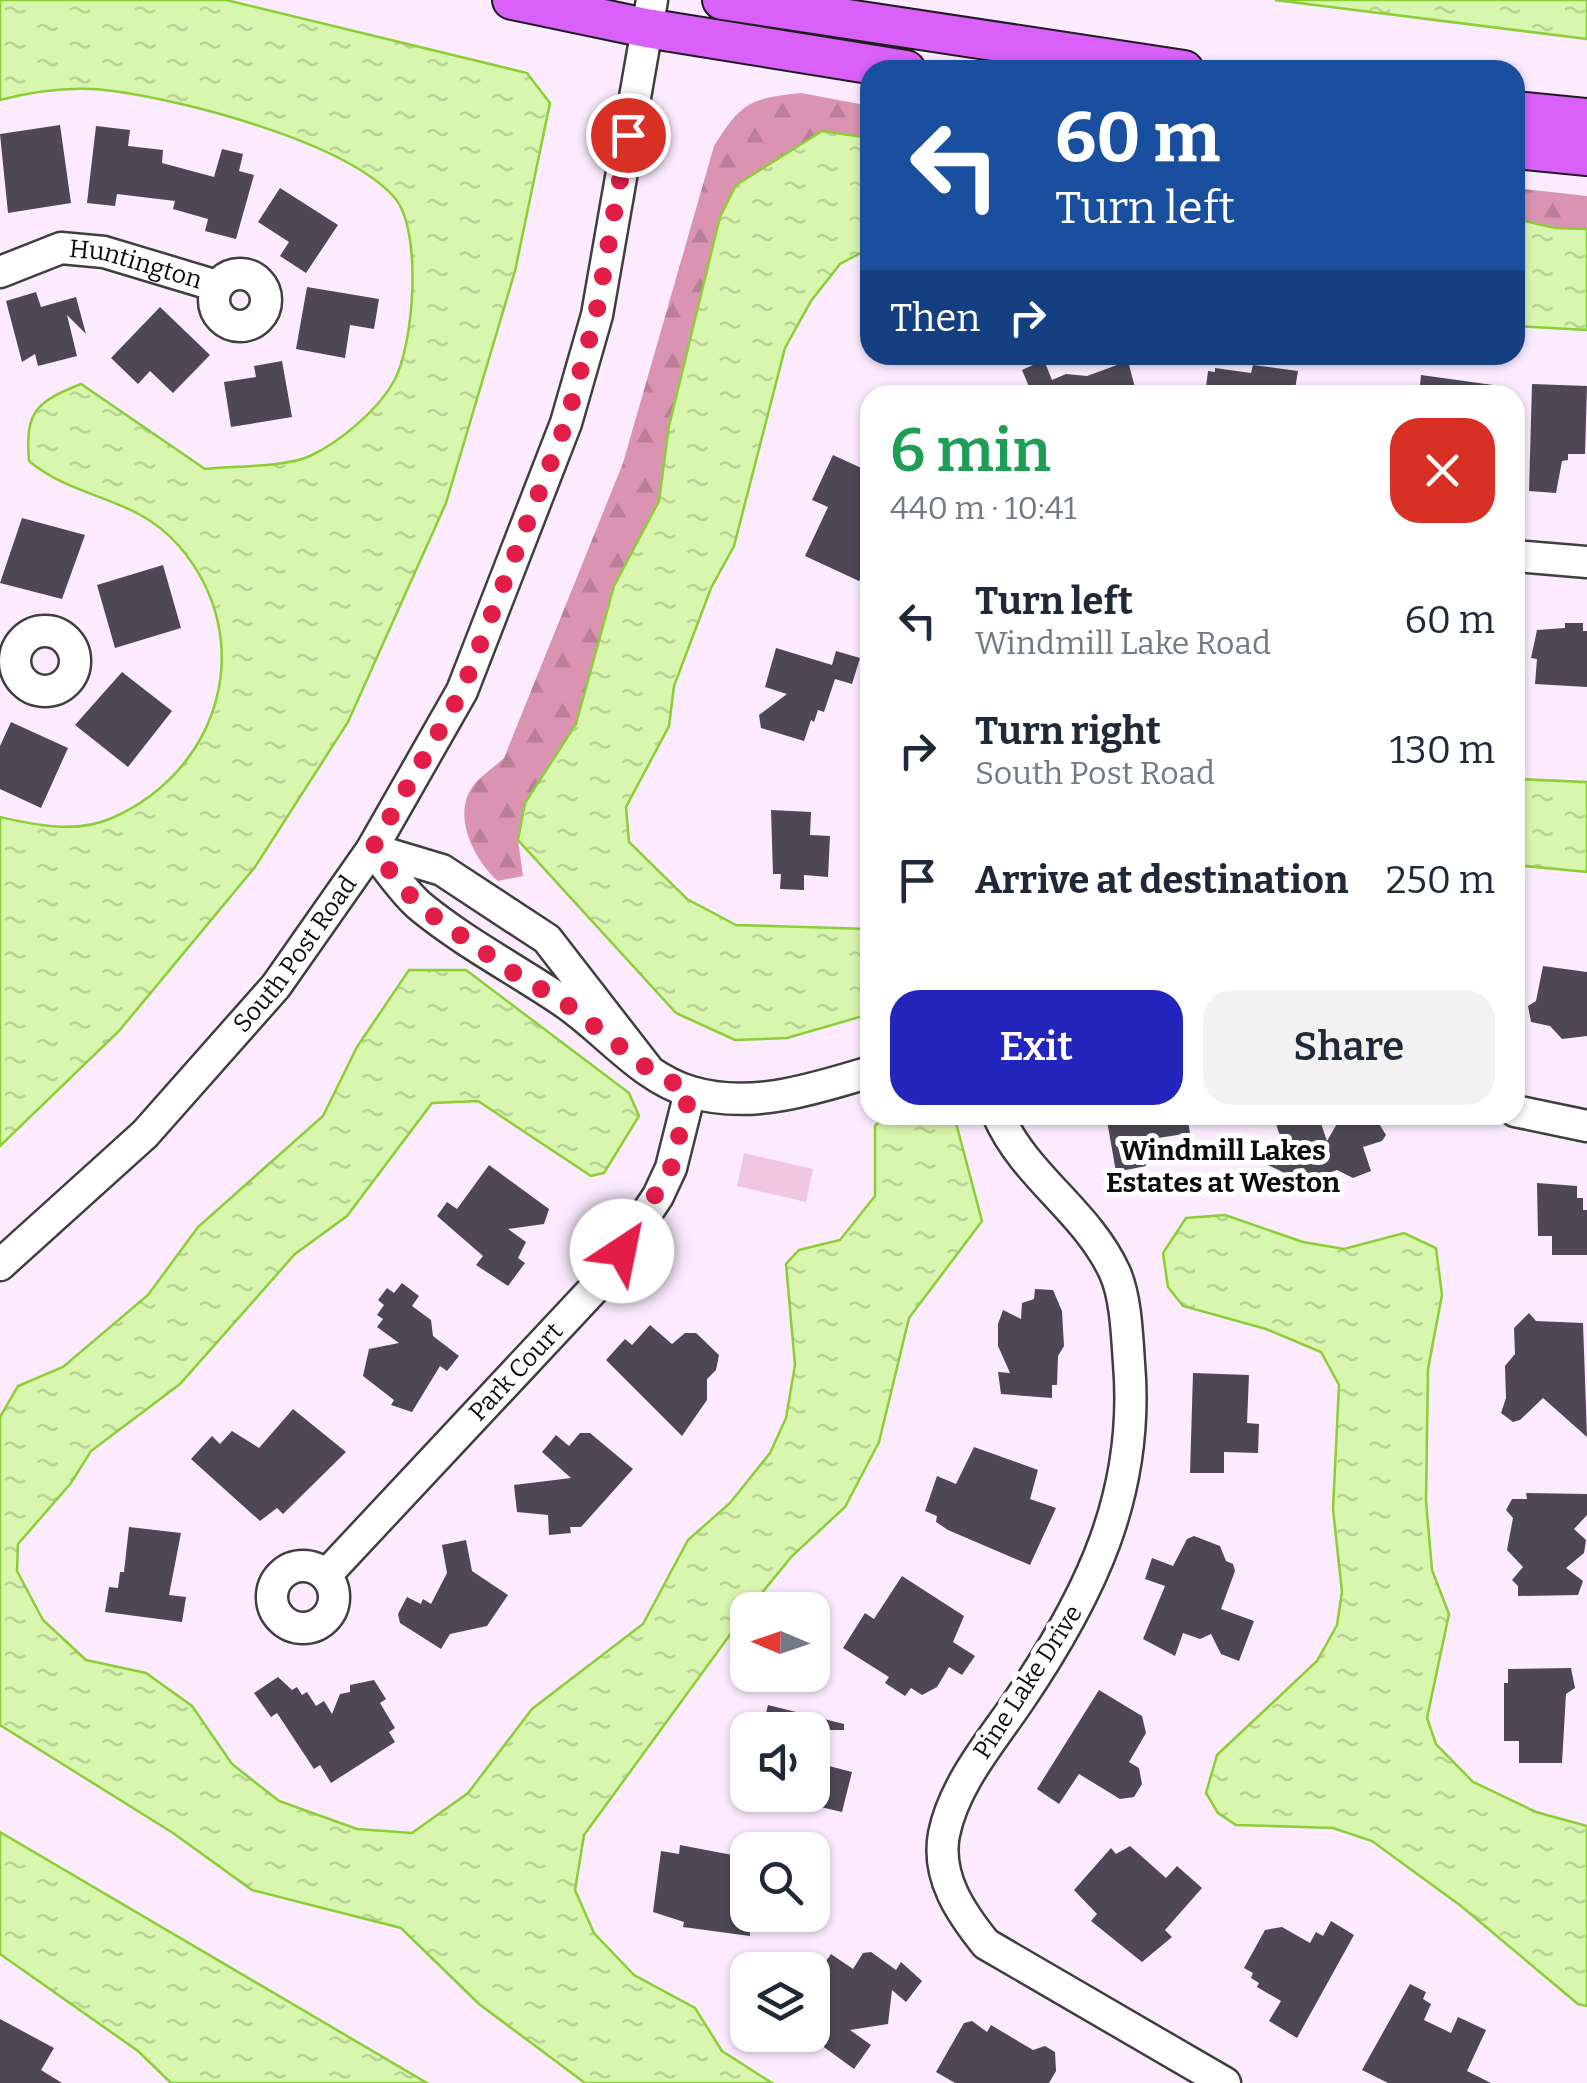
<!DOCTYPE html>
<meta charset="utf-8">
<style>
:root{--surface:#fff;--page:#f2f2f3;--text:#1f2937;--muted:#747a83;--accent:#2325bc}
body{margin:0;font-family:Bitter,serif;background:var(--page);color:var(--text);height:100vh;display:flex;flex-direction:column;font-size:38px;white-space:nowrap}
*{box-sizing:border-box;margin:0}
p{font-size:32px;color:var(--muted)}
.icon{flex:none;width:55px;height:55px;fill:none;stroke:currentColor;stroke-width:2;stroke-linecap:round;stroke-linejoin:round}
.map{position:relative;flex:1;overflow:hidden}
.details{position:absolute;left:860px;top:385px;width:665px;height:740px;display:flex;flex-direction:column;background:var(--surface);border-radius:30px;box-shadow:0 2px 8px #0004}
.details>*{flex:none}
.hud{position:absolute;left:860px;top:60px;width:665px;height:305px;border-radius:30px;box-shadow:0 2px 8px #0004;background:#1a4fa0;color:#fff;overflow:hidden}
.needle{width:65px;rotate:272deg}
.buttons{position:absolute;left:730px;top:1592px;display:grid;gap:20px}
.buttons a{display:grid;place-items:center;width:100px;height:100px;border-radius:20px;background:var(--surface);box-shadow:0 2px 8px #0004;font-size:50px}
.pin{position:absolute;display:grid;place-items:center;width:85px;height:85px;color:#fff;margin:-42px;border:5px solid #fff;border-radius:50%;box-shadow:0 2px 10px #0007}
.me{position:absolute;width:110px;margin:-55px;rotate:34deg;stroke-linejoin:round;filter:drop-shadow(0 0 8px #0008)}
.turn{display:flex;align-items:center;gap:35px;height:210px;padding:0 30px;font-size:45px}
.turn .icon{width:130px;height:130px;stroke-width:2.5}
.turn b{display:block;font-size:70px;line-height:85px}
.then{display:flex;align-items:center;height:95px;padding:0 30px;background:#0003;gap:20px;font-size:38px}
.round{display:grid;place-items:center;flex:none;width:105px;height:105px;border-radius:30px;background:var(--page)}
.head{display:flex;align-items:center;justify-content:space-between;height:170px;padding:0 30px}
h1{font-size:60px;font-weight:600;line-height:75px;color:#1e9e55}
.action{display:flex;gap:20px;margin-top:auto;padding:20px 30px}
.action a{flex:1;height:115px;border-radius:30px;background:var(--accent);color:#fff;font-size:40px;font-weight:600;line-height:115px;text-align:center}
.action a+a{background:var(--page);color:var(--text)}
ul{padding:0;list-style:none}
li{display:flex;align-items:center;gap:30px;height:130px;padding:0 30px}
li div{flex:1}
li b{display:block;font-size:38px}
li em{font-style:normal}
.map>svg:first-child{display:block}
.forest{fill:url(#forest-firs)}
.pitch{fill:#f0c6e0}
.water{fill:url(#water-ripples);stroke:#8bce36;stroke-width:2.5}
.building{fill:#4d4854}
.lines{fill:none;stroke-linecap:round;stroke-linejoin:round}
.minor-casing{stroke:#3f3f3f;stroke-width:35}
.major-casing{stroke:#1d1d1d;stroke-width:42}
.minor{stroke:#fff;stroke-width:30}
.major{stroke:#da60fa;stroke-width:38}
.route{stroke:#e11d48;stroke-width:18;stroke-dasharray:0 32.4}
.labels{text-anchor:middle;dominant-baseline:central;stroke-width:10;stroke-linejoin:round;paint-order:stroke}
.street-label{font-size:25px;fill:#0c0c0c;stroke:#fff}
.neighbourhood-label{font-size:28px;font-weight:bold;fill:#0c0c0c;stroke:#fff}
</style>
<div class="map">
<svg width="1587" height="2083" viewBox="0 0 1587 2083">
<defs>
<pattern id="forest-firs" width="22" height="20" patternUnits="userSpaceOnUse" patternTransform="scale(2.5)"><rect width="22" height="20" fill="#da94b1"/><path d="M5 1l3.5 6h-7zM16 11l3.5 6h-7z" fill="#ba7e97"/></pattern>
<pattern id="water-ripples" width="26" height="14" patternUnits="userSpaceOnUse" patternTransform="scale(2.5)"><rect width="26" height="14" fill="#d9f6af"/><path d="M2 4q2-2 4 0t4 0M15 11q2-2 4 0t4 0" fill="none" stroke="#b9d295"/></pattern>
</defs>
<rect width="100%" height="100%" fill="#fcebff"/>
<path class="forest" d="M801,93L870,106V138L822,131L736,185L720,217L669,426L659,501L614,586L576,724L525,803L518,840L523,876L498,881C475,861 451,816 473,786C481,776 494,767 504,758L623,463L714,146C741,102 751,98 801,93Z
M1515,188L1587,196V229L1555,228L1515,219Z"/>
<path class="pitch" d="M744,1153L813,1169L806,1202L737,1186Z"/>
<path class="water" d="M0,0H226L527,73L550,103L515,271L446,503L348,722L255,867L119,1031L0,1146V817C36,825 76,834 112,818C221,770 259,639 179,546C135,495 77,501 29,461C25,411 36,402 81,384L205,469C232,466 287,467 310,456C340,442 378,410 394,381C414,345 423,229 394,197C345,142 187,101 113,91C77,86 35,91 0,100Z
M1275,0H1587V39Z
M822,131L870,138V248L840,264L811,301L785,348L734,546L711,588L674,686L669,726L626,807L629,842L687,899L736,925L870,929V1014L787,1038L735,1040L676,1013L518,840L525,803L576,724L614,586L659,501L669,426L720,217L736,185Z
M1515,219L1555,228L1587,229V330L1515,326Z
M1515,779L1587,782V872L1515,865Z
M409,970H466L629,1093L639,1116L604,1173L591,1176L478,1101L432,1103L347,1216L295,1254L180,1384L91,1451L71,1483L18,1544L17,1571L43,1620L86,1660L146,1673L192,1706L232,1764L279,1801L357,1829L412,1833L468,1793L532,1709L643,1624L688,1540L730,1503L770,1453L786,1418L795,1365L786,1264L799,1250L840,1240L875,1196V1126L885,1115H945L956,1123L982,1221L909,1318L879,1442L845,1507L792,1556L748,1610L584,1835L575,1890L594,1933L634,1975L695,2008L722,2051L772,2083H585L479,2004L401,1928L252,1890L173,1833L0,1725V1417L18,1386L63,1367L148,1295L198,1227L323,1116L357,1047Z
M1225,1215L1303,1242L1344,1249L1404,1233L1436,1248L1442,1295L1428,1369L1426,1501L1432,1570L1449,1614L1427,1718L1436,1744L1473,1782L1536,1812L1587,1826V2006L1578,2004L1461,1906L1372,1841L1333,1828L1236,1825L1218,1813L1206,1793L1217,1755L1317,1661L1337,1625L1342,1592L1333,1509L1339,1385L1321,1352L1266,1329L1183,1306L1168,1287L1163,1253L1186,1218Z
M0,1832L427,2083H171L138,2051L0,1954Z"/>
<path class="building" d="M60,125L71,203L8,213L0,134Z
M96,126L130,130L128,146L163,150L162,163L214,177L222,149L243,154L239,171L254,175L236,239L205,231L208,219L173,209L175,201L117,194L115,206L87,203Z
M280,188L338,225L306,273L280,256L289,242L258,222Z
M307,287L379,299L374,329L350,325L345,358L296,349Z
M36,292L41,307L76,297L86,334L67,315L77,356L38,366L35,354L22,362L6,301Z
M160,307L210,355L173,393L150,371L138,384L111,358Z
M1044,360L1052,380L1066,374L1087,376L1128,361L1137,395H1017L1030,389L1022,370Z
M282,361L292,417L231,427L224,382L256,377L254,366Z
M1253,365L1298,371L1294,395H1205L1208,371L1215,372V368L1251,373Z
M1421,375L1493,385L1492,395H1419Z
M1532,384L1587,386L1585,454H1568V460L1562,461L1556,493L1529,491Z
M833,455L870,472V571L859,581L805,556L828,507L812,500Z
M22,518L85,535L62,599L0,583Z
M163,565L181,628L115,648L97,585Z
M1565,623H1583V631H1587V687L1535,684L1537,659L1531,658L1537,630L1565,628Z
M776,648L832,665L836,651L860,658L852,684L835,679L824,712L818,710L814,722L811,720L804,741L761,728L759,715L787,694L765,687Z
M122,672L172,711L128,767L75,725Z
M11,722L68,748L41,808L0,789V746Z
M771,810L811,812L810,835L830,836L828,877L804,875V890L780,889L781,874H773Z
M1543,966L1587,972V1036L1562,1039L1550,1026L1531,1022L1528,1006L1536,1001Z
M1106,1115H1187L1190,1133L1152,1139L1155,1153L1144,1155L1146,1166L1116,1172Z
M1273,1115H1318L1327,1141L1342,1115H1358L1369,1125L1378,1122L1386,1135L1382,1141L1363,1147L1371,1171L1353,1178L1337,1170L1317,1177L1312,1186L1268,1165L1281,1139Z
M489,1165L549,1209L544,1224L508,1229L526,1242L518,1258L525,1263L508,1286L476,1265L483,1256L437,1216L447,1202L457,1209Z
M1537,1183L1577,1186V1198H1583V1210H1587V1255H1552V1236H1538Z
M402,1283L419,1296L412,1306L431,1320L433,1336L459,1356L447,1371L440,1366L412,1412L391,1405L394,1400L363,1376L369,1349L399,1343L377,1327L383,1319L377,1315L384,1305L378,1300L387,1288L394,1293Z
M1035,1289L1053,1290L1062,1311L1064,1346L1058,1356L1057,1385H1052V1398L1001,1394L998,1372L1010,1373L998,1346V1324L1003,1310L1021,1319L1022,1303L1034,1299Z
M1529,1313L1536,1321L1583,1323L1587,1437L1543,1398L1520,1420L1513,1422L1501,1413L1506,1398L1505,1366L1515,1354L1514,1328Z
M650,1325L672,1344L685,1333H696L719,1355L716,1370L707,1379V1400L682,1436L606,1360L625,1339L632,1345Z
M1193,1373L1249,1375L1247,1423L1259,1424L1258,1453L1224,1452V1473H1190Z
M293,1409L346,1452L283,1514L277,1508L260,1521L191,1459L212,1436L220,1444L232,1431L259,1448Z
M580,1433H590L633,1469L581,1527H570L571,1533L549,1535L548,1515L517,1512L514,1485L571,1478L542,1452L556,1435L569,1446Z
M974,1447L1038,1470L1030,1499L1056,1508L1030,1565L948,1530L936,1522L937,1516L925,1511L937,1476L956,1484Z
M1526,1493L1587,1494V1515L1574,1529L1586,1540L1584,1553L1566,1568L1583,1581L1578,1595L1518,1596V1586L1512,1580L1523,1567L1507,1550L1513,1518L1506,1510L1512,1499H1527Z
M129,1527L181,1533L169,1595L186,1597L182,1622L105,1612L109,1587L118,1588L120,1572H124Z
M1194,1536L1220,1546L1226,1561L1233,1564L1235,1571L1221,1609L1254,1621L1239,1661L1221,1654L1211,1634L1200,1639L1183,1633L1175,1656L1143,1639L1165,1586L1145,1579L1152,1558L1173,1566L1187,1539Z
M466,1540L472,1571L508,1595L487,1626L450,1634L441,1649L400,1623L398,1614L407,1597L421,1604L423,1599L431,1604L447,1573L442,1545Z
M902,1576L964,1616L953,1642L975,1656L962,1675L949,1667L937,1687L922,1695L911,1688L905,1696L885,1683L889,1677L843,1648L865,1613L874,1619Z
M1571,1668L1575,1688L1566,1694L1562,1763H1519V1741H1504V1683H1508V1669Z
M278,1677L292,1690L297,1687L302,1695L307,1692L316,1706L324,1701L332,1714L340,1694L350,1692V1685L374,1680L386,1699L380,1703L395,1728L389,1732L395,1742L331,1783L320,1765L314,1769L277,1713L271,1717L254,1693Z
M1099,1690L1142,1716L1146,1733L1129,1762L1139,1768L1142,1784L1134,1797L1120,1799L1079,1774L1059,1804L1037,1789Z
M768,1705L844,1724V1730H762Z
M825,1765L852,1772L842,1812L812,1805V1779L821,1781Z
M680,1845L748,1858L750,1936L683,1927L684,1922L653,1912L661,1851L679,1854Z
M1130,1846L1166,1878L1177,1866L1202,1888L1165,1930L1172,1937L1142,1962L1091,1921L1097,1914L1074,1890L1111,1848L1116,1854Z
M1331,1921L1354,1935L1297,2038L1269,2021L1281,2001L1257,1987L1259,1983L1251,1978L1253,1973L1244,1968L1265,1930L1282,1927L1310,1943L1316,1932L1323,1936Z
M871,1952L896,1970L901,1962L922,1981L906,2002L892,1990L888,2024L850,2030L871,2045L854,2069L817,2042L812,1981L831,1954L853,1969L863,1953Z
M1410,1984L1426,1992L1423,1999L1431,2004L1424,2020L1451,2033L1458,2017L1486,2030L1467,2071L1491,2083H1388L1362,2070Z
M0,2019L54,2048L41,2070L62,2083H0Z
M972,2021L987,2032L991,2025L1033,2050L1045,2046L1055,2052L1056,2071L1049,2083H955L936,2072L964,2023Z"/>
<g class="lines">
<g class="minor-casing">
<g id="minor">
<path id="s1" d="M0,272L61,248L104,252L217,286"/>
<circle cx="240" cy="300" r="26"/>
<path d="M1515,556L1587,562"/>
<circle cx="45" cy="661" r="30"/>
<path d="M647,1068L547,939L442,870L372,849C388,868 403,892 421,907C465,943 515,969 561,1000C604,1028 640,1077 691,1092C751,1110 813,1089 870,1072"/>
<path d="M1515,1111L1587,1126"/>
<path d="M998,1115C1025,1177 1087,1211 1115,1273C1126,1298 1127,1335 1129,1363C1140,1494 1090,1596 1018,1702C990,1743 954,1785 944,1834C936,1877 961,1913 986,1944L1225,2083"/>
<path id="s2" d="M0,1265L145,1134L276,986L372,849L462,691L566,423L597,315L652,0"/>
<circle cx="303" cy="1597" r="31"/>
<path id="s3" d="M326,1575L603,1279L658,1196L671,1168L690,1092"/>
</g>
</g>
<g class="major-casing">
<path id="major" d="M512,0L646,28L906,70
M722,0L1184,70
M1515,111L1587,118
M1515,149L1587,156"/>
</g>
<use href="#minor" class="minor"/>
<use href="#major" class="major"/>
</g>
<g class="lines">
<path class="route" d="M622,1251L671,1168L690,1092L647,1068L560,999L522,979L418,905L372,849L462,691L566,423L596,315L628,135"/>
</g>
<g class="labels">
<g class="street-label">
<text stroke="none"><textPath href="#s1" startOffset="142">Huntington</textPath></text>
<text stroke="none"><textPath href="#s2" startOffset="430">South Post Road</textPath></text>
<text stroke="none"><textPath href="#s3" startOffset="278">Park Court</textPath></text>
<text transform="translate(1028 1682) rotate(-57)">Pine Lake Drive</text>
</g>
<g class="neighbourhood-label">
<text x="1223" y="1150">Windmill Lakes<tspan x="1223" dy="32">Estates at Weston</tspan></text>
</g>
</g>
</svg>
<div class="buttons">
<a><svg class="needle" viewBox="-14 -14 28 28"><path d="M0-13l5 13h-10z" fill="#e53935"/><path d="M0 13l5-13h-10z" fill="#747a83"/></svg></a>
<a><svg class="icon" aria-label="sound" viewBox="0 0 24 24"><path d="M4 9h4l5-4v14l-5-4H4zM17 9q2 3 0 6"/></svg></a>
<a><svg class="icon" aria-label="search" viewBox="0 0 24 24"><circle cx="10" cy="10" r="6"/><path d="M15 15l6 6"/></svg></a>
<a><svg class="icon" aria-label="layers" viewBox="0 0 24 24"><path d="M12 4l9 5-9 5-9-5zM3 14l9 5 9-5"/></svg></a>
</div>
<div class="pin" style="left:628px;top:135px;background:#d93025"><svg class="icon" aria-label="arrive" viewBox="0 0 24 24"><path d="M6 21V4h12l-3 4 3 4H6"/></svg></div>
<svg class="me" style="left:622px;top:1251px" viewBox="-20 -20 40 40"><circle r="19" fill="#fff"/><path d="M0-13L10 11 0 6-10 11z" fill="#e11d48"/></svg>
<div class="hud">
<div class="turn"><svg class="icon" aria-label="left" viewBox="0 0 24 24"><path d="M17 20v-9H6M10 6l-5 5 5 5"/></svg><div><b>60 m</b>Turn left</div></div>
<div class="then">Then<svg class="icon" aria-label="right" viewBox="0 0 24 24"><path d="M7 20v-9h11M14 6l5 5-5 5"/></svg></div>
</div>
<section class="details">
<div class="head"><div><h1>6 min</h1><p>440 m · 10:41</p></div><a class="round" style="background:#d93025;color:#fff"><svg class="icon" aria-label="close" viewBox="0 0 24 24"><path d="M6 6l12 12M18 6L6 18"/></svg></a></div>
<ul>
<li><svg class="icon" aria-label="left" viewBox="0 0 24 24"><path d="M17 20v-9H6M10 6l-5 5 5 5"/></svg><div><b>Turn left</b><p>Windmill Lake Road</p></div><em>60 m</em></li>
<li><svg class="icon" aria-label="right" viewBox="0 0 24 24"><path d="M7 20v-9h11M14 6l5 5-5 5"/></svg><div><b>Turn right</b><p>South Post Road</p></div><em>130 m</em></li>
<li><svg class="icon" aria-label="arrive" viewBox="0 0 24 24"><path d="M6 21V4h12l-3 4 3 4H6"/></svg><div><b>Arrive at destination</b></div><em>250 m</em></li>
</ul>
<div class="action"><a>Exit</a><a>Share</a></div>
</section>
</div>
